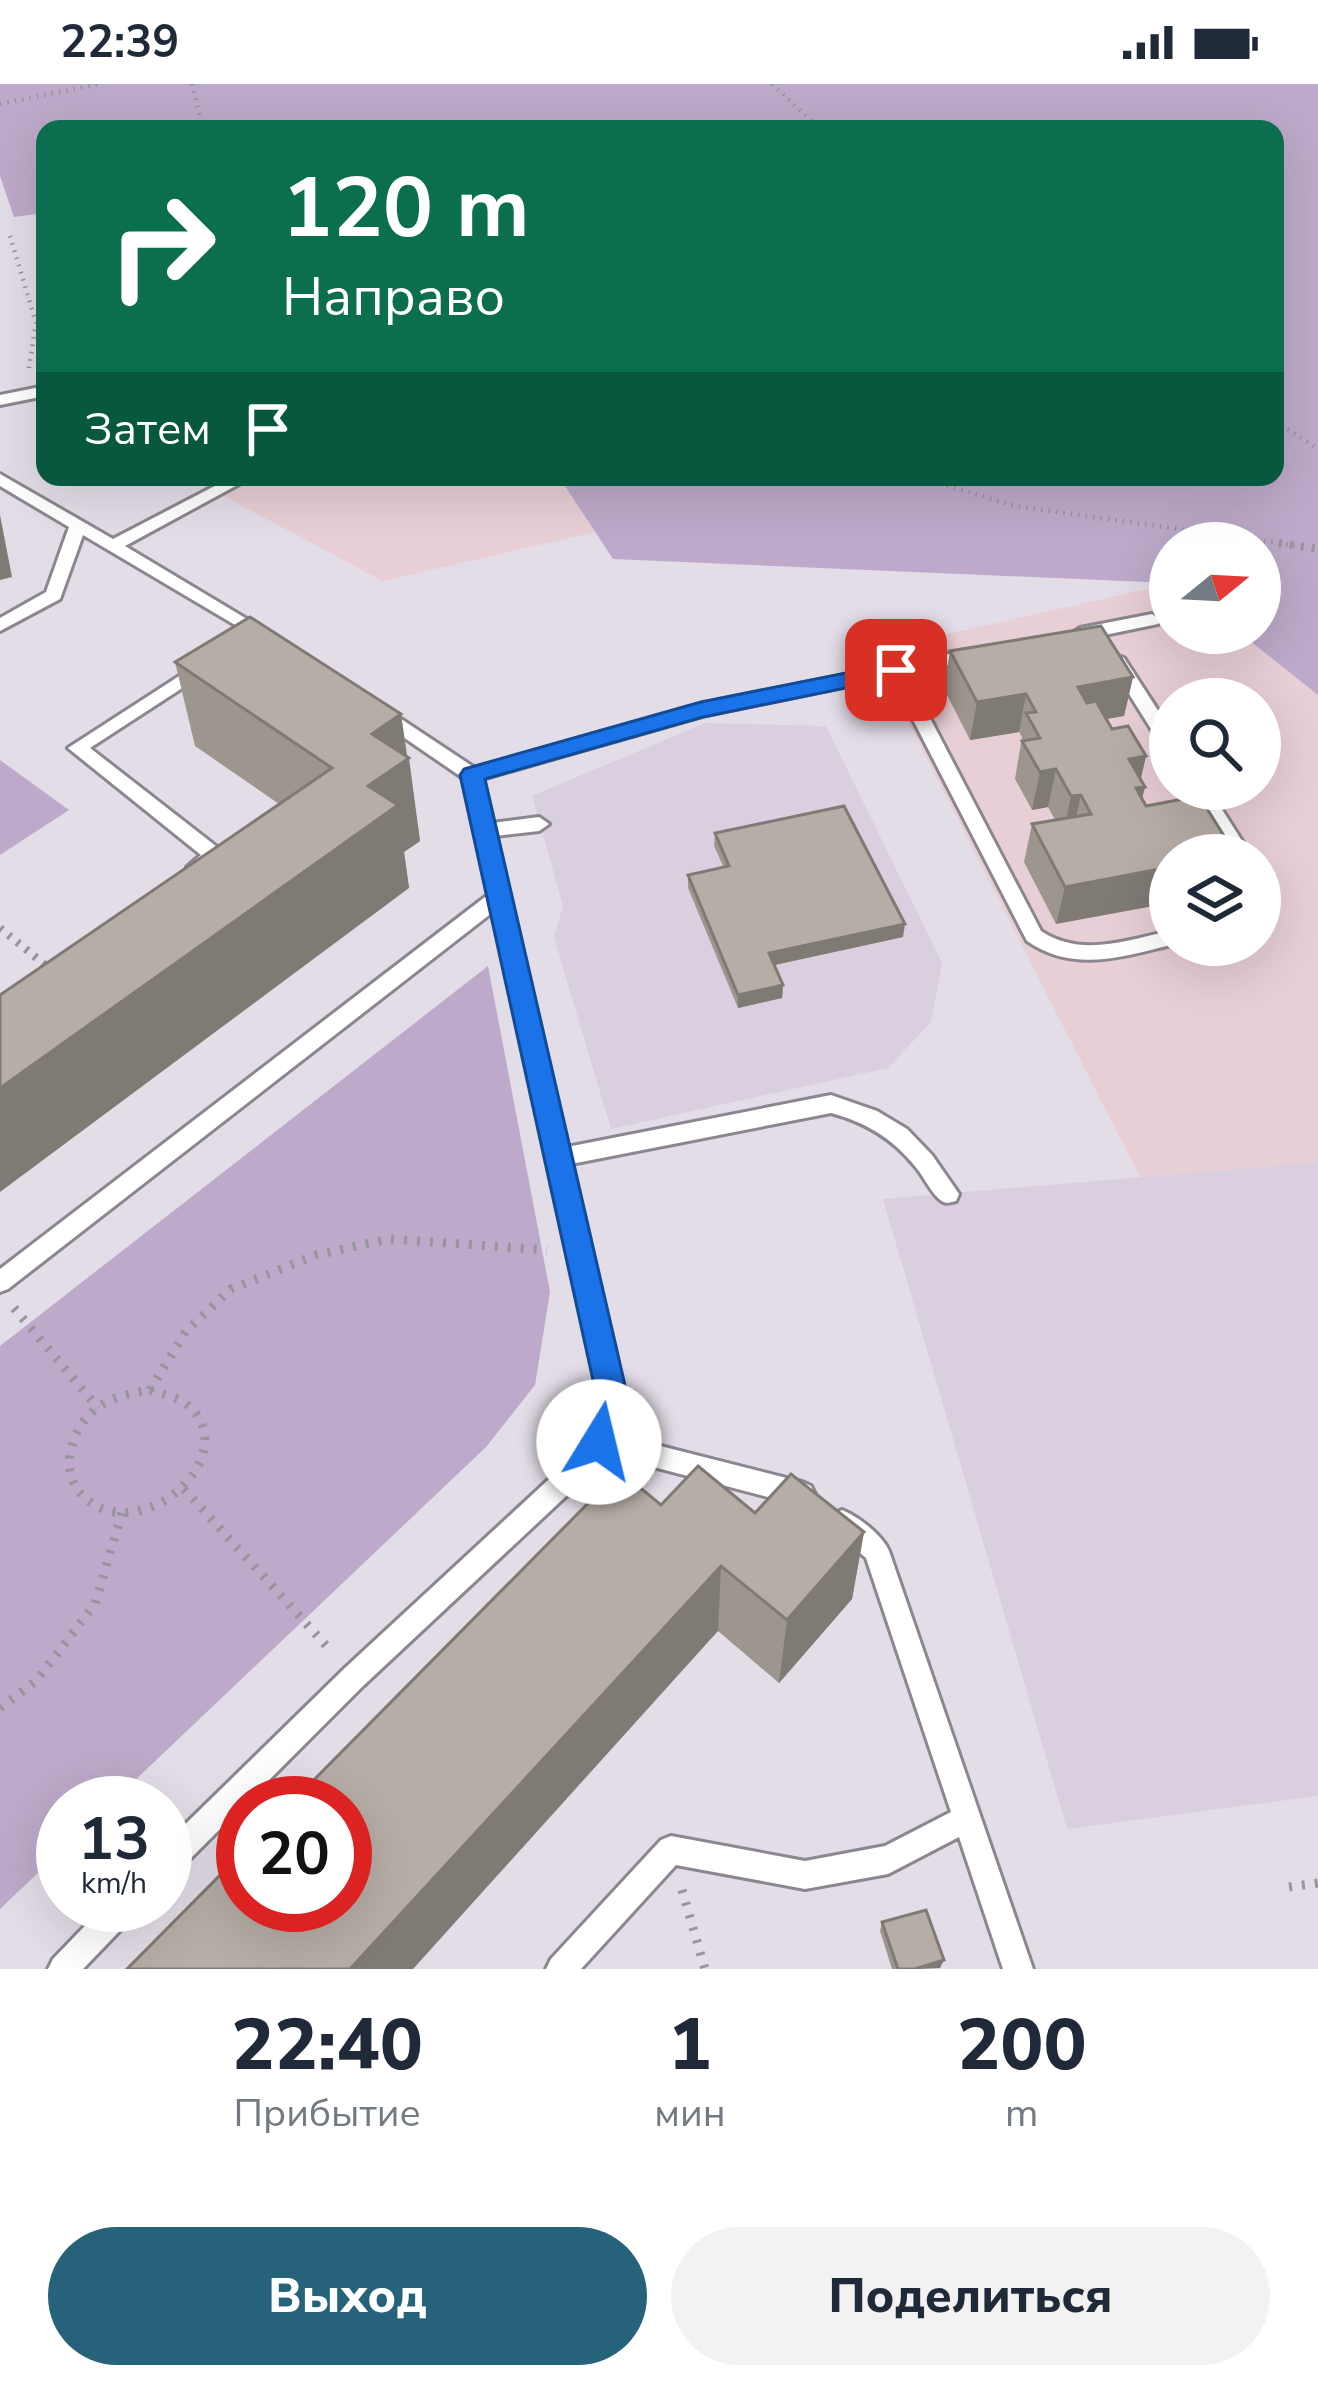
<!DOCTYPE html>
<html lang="ru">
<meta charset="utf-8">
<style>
:root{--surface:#fff;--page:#f2f2f3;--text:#1f2937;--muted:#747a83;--accent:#26627a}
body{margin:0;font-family:"Nunito Sans",sans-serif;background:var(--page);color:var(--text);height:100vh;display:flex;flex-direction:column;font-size:45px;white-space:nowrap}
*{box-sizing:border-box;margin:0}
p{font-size:39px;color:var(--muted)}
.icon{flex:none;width:66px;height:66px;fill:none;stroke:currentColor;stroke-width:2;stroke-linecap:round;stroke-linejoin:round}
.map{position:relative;height:1885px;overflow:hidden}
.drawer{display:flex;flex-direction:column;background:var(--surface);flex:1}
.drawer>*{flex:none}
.top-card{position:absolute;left:36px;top:36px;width:1248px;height:366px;border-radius:24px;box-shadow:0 12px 48px #0002;background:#0b6e4f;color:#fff;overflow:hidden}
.needle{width:78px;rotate:72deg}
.controls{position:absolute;left:1149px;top:438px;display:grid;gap:24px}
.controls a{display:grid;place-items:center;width:132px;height:132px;border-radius:50%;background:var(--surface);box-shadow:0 12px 48px #0002;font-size:60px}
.speed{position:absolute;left:36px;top:1692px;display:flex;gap:24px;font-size:60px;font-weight:700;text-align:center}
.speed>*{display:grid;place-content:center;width:156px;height:156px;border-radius:50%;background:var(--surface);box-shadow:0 12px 48px #0002;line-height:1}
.speed small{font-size:30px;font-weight:400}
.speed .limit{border:18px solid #d22;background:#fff;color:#111}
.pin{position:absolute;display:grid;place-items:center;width:102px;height:102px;color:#fff;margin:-51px;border-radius:24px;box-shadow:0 6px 18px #0006}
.me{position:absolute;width:132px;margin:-66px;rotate:9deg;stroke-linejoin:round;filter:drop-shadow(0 0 9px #0008)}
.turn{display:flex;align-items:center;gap:42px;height:252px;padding:0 48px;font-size:54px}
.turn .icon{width:156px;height:156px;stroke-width:2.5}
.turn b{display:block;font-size:84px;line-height:102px}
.then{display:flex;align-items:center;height:114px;padding:0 48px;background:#0003;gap:24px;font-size:45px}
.eta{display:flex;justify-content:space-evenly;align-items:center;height:204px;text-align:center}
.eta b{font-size:72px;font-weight:800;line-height:84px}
.action{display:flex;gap:24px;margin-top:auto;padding:24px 48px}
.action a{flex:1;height:138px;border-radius:72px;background:var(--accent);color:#fff;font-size:48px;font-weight:800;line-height:138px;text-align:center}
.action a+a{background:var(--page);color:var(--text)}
.status{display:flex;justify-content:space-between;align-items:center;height:84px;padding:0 60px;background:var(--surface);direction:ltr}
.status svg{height:33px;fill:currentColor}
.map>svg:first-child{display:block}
.built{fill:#d9cfdf}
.education{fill:#e8ced5;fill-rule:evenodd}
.green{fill:#bda9c9}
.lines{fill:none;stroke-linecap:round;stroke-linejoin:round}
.lane-casing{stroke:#8c868f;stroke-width:6}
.path-far2{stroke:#98949b;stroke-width:4.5;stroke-dasharray:1.5 6;stroke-linecap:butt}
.path-far1{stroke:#98949b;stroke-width:8;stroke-dasharray:3 8;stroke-linecap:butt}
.path{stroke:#98949b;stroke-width:9;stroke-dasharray:3 10;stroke-linecap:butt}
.lane{fill:#fff;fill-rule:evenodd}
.wall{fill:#9d968f}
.shaded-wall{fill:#7f7a74}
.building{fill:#b6aea6;stroke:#7f7a74;stroke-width:3}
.route{fill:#1a73e8;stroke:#114b97;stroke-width:3}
</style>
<div class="status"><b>22:39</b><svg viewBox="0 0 49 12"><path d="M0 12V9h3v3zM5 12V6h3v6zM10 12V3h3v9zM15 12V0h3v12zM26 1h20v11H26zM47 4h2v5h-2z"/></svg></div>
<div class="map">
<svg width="1318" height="1885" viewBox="0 0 1318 1885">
<rect width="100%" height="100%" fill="#e3dde7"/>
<path class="built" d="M705,639L826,642L942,879L931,938L888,984L611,1045L554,853L563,822L532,712Z
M1318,1078V1712L1067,1745L883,1115Z"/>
<path class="education" d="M188,393H559L595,448L383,497Z
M1170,500V549H1240L1318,611V1078L1140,1093L872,567ZM1170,615H1260V705H1170ZM1170,771H1260V861H1170Z"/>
<path class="green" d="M0,0H1318V611L1240,549H1260V459H1170V499L613,475L559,393H1275V45H45V129L14,133L0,92Z
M0,676L69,726L0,771Z
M488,882L550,1208L535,1301L486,1363L111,1719H63V1765L0,1825V1262Z"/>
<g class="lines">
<g class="lane-casing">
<path id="lane" d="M45,302V312L0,321V311Z
M0,390L113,455L232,393H252L125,462L267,547L258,553L252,551L83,451L60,515L0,547V534L46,508L69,443L0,402Z
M1152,530L1161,536L1158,540L1080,556L1071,550L1080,544Z
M973,565L982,571L979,575L907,590L1041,847C1082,874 1126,856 1170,847L1171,861C1121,873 1073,889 1027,857L891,593L702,632L482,695L492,739L539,733L549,740L539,747L495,752L567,1063L831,1011L877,1027L907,1045L932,1071L959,1110L956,1117C947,1119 946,1121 938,1114C929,1105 923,1091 914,1081C892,1054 865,1038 831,1029L571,1080L623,1310L613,1350L802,1398L811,1402L815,1410L811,1418L802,1422L604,1370L578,1401L363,1602L175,1790L165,1794V1760L345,1584L560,1385L588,1353L599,1310L493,828L8,1205L0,1208V1185L489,810L463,694L374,633L371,629L374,625H386L475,684L701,620Z
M1118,572L1124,574L1170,645V666L1163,664L1109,578Z
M204,576L210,578V586L90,664L221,766L224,771L197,790L187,783L201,771L68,664Z
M1190,705H1209L1251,771H1231Z
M1260,794L1267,796L1275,818L1267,831L1260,833Z
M842,1426C859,1433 882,1451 889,1467L1033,1885H1003L959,1753L888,1790L805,1805L676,1781L581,1885H546L551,1875L661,1756L671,1752L805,1777L885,1762L951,1728L866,1474L833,1446L829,1438L833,1430Z
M105,1821H139L135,1831L83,1885H48L53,1875Z"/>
</g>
<path class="path-far2" d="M192,0L203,45
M772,0L820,45
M0,20L99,0
M10,152L36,239L29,284
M1275,337L1318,365
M918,393L1015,422L1300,462"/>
<path class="path-far1" d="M1279,459L1318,465
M0,844L50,885"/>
<path class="path" d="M14,1224L98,1324
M150,1306L186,1247L231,1205L316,1171L389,1155L547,1166
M150,1306C161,1310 176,1313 185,1319C249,1367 143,1467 84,1413C57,1389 71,1343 97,1324C113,1312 132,1309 150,1306Z
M184,1405L332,1568
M0,1624L36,1597L95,1520L122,1429
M1289,1803L1318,1799
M682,1806L705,1885"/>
<use href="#lane" class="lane"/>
</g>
<path class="wall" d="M950,567L1133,593L1124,632L1106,635L1112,645L1146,672L1141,695L1145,703L1142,714L1056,840L1024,778L1032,740L1055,736L1048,723L1032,726L1015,695L1022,653L1019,648L970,656L944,605Z
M175,578L401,630L420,757L404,768L409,804L279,720L195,662Z
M715,749L903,853L775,881L783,901L782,914L738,924L688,804V791L724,784L714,762Z
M661,1421L755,1429L864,1448L852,1515L779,1599L718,1547Z
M882,1838L940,1884L892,1885L880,1847Z"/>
<path class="shaded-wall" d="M0,431L12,493L0,496Z
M1133,593L1124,632L1070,641L1078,603Z
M1026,610L1019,648L970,656L977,618Z
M401,630L407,675L409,674L420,757L404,768L409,804L0,1108V1004L368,702L372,650Z
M1146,672L1138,704L1145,703L1135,741L1129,675Z
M1056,685L1048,723L1032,726L1040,688Z
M1081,711L1072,749L1063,750L1071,712Z
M1170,783V819L1056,840L1065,803Z
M905,840L903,853L769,882V869Z
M783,901L782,914L738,924V911Z
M864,1448L852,1515L779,1599L787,1536Z
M721,1482L718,1547L413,1885H350Z
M944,1876L940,1884L915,1885Z"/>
<path class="building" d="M250,533L401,630L372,650L409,674L368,702L398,721L0,1004V911L332,684L175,578Z
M1101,542L1133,593L1078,603L1087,619L1096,617L1112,645L1128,642L1146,672L1129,675L1145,703L1136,704L1146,722L1199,712L1236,771H1170V783L1065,803L1032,740L1091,730L1081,711L1071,712L1056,685L1040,688L1022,657L1040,654L1026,629L1036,628L1026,610L977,618L950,567Z
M844,722L905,840L769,869L783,901L738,911L688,791L729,782L715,749Z
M698,1382L755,1429L791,1390L864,1448L787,1536L721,1482L350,1885H127L243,1768V1821H345V1719H291L620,1387L661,1421Z
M926,1826L944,1876L915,1885H898L882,1838Z"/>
<path class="route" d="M896,579L904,581V592L703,633L485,695L627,1310L611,1368L599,1372L588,1368L583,1358L596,1310L460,691L464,685L701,618Z"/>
</svg>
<div class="controls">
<a><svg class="needle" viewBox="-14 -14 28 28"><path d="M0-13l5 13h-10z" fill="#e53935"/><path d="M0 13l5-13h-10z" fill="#747a83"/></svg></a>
<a><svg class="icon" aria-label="search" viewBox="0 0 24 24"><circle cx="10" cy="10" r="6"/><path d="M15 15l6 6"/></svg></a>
<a><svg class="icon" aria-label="layers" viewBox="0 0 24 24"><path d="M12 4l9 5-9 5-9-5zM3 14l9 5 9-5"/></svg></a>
</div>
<div class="speed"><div>13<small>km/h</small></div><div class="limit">20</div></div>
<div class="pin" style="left:896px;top:586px;background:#d93025"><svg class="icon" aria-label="arrive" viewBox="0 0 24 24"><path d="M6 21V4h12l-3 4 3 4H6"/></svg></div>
<svg class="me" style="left:599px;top:1358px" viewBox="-20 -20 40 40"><circle r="19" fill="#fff"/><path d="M0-13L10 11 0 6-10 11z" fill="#1a73e8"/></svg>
<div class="top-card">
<div class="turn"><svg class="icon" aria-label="right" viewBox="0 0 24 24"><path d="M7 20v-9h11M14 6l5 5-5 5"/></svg><div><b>120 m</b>Направо</div></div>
<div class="then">Затем<svg class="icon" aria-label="arrive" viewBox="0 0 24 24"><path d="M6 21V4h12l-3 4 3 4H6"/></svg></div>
</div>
</div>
<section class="drawer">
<div class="eta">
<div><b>22:40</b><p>Прибытие</p></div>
<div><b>1</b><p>мин</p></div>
<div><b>200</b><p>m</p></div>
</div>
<div class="action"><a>Выход</a><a>Поделиться</a></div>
</section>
